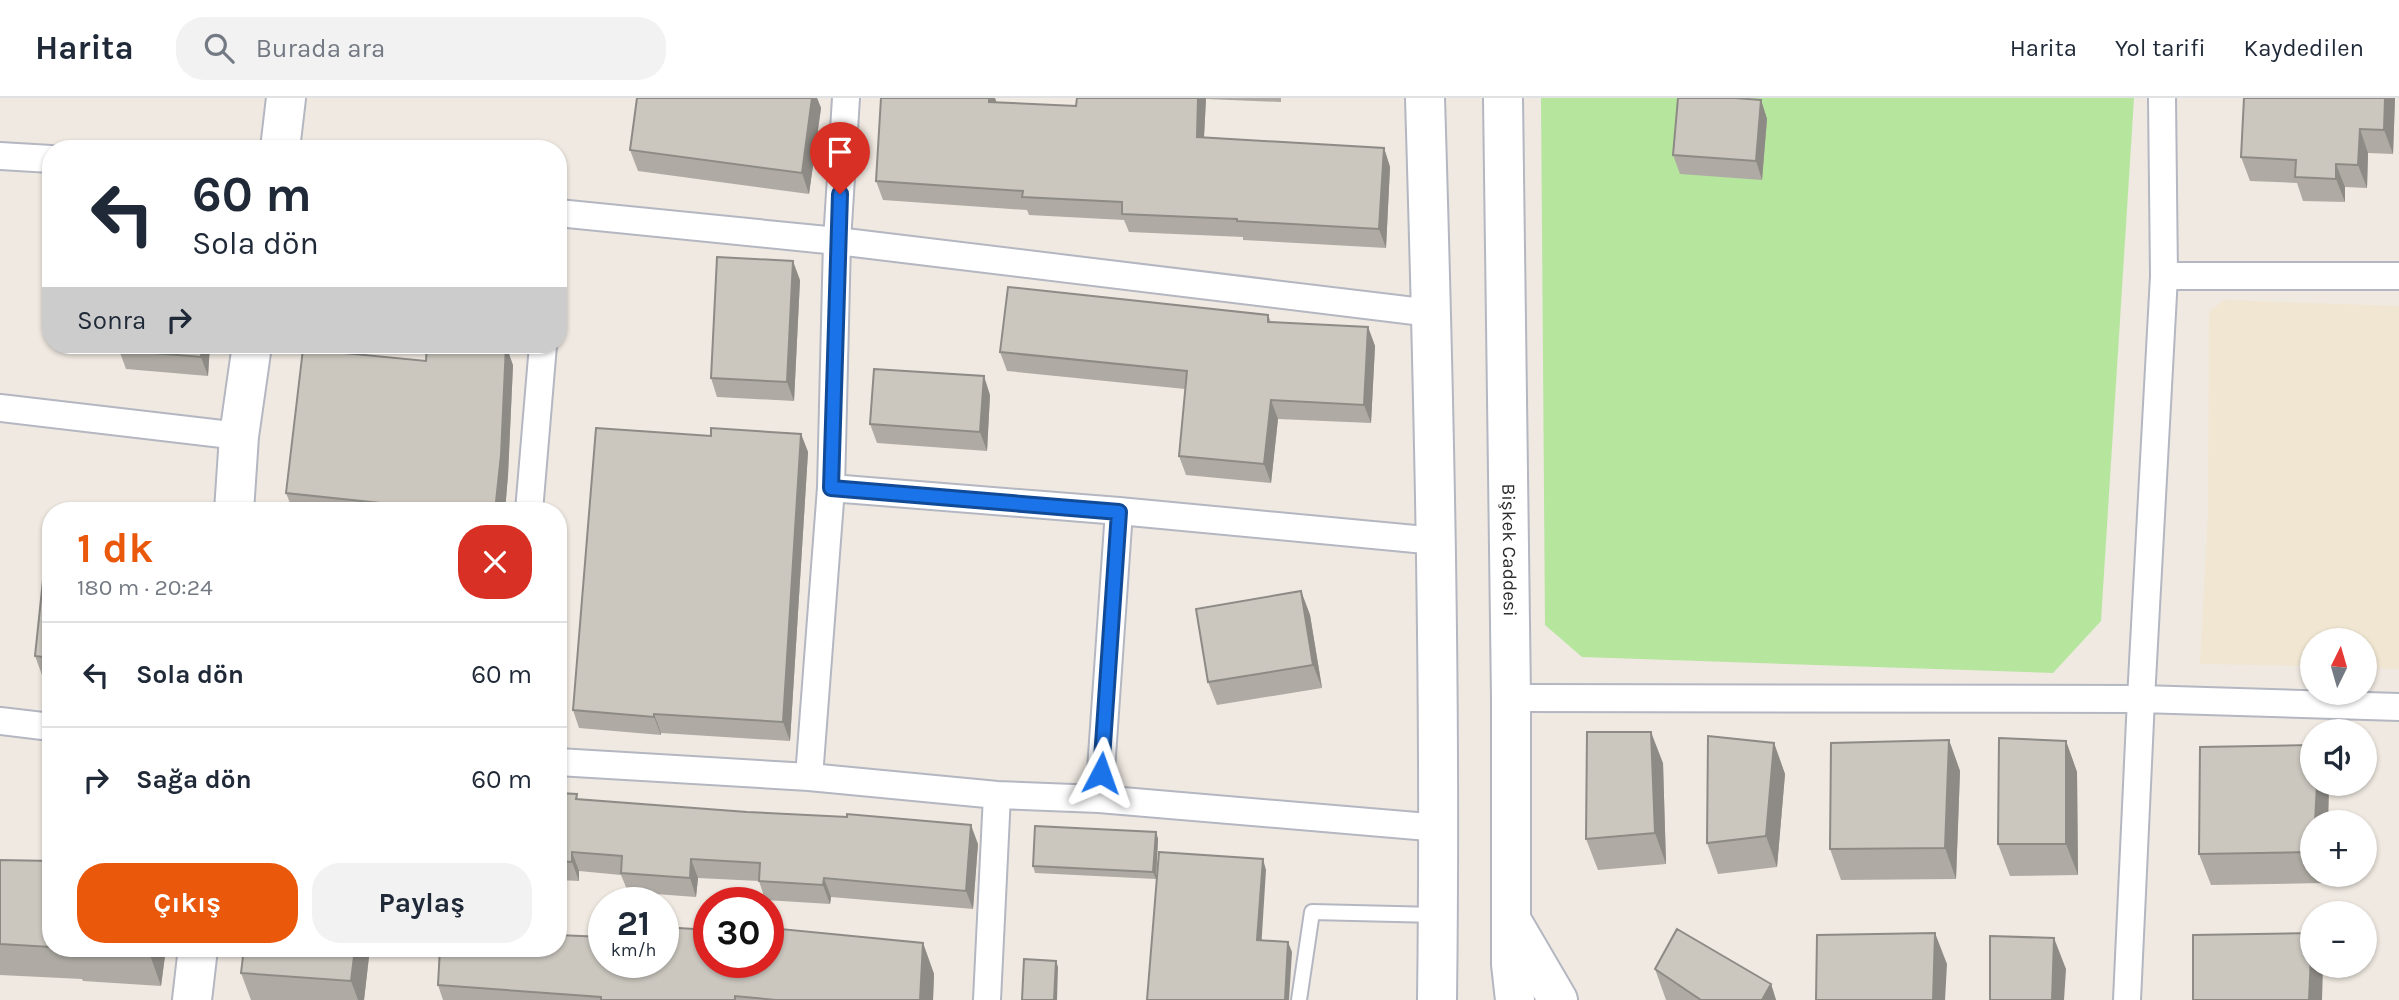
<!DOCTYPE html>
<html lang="tr">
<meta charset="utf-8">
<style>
:root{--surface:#fff;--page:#f2f2f3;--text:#1f2937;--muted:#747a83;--line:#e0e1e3;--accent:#ea580c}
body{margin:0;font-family:Karla,sans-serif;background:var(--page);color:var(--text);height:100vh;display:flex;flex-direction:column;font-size:26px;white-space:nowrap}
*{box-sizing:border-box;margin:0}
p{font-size:23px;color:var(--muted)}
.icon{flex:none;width:38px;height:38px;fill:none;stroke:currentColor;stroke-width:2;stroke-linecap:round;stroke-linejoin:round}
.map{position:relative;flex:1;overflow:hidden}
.side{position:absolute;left:42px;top:404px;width:525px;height:455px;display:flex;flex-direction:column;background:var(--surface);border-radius:28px;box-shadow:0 2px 5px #0004}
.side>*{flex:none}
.banner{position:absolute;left:42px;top:42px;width:525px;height:214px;border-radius:28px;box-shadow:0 2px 5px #0004;background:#fff;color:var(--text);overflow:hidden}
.needle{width:46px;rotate:5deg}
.tools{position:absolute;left:2300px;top:530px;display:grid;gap:14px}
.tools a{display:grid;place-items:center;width:77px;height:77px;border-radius:50%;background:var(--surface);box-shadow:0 2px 5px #0004;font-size:35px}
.speed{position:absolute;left:588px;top:789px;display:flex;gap:14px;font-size:35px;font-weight:700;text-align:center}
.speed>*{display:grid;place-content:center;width:91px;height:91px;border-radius:50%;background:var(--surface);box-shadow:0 2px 5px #0004;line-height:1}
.speed small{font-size:18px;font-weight:400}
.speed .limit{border:10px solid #d22;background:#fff;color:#111}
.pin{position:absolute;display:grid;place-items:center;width:60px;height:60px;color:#fff;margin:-72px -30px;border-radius:50% 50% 50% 0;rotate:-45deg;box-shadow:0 0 7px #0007}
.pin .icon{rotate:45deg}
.me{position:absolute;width:77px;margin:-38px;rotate:4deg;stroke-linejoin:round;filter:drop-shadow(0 0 5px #0008)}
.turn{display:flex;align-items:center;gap:24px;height:147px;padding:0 35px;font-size:32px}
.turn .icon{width:91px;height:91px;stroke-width:2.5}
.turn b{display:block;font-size:49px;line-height:60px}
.then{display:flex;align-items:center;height:66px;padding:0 35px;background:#0003;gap:14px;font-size:26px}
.round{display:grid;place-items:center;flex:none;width:74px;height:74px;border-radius:28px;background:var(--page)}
.summary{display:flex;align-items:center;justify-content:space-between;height:119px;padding:0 35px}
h1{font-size:42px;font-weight:700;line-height:52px;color:var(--accent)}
.button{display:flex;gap:14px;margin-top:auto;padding:14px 35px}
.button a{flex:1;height:80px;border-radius:28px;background:var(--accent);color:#fff;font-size:28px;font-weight:700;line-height:80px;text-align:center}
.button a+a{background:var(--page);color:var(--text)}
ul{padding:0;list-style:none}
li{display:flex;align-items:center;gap:21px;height:105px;padding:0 35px;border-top:2px solid var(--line)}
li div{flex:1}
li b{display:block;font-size:26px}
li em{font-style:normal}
header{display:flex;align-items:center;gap:42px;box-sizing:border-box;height:98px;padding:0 35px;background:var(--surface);border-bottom:2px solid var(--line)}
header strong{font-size:33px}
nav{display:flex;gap:38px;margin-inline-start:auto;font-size:24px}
.search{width:490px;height:63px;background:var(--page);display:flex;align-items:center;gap:18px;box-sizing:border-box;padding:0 24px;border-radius:28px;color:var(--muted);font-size:26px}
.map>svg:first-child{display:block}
.education{fill:#f0e6d1}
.green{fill:#b6e59e}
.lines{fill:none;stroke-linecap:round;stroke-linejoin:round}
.lane-casing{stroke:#b4b7c1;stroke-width:18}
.street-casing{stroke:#b4b7c1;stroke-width:30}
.secondary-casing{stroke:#b4b7c1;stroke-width:42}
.lane{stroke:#fff;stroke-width:14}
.street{stroke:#fff;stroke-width:26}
.secondary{stroke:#fff;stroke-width:38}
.wall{fill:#afaba4}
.shaded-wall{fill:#8e8b86}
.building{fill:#cbc7bf;stroke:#8e8b86;stroke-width:2}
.route-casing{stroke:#114b97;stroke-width:18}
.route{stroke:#1a73e8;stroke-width:12}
.labels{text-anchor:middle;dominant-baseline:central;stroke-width:6;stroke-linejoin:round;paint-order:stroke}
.street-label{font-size:19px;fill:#2e2e2e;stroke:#fff}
</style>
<header>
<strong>Harita</strong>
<div class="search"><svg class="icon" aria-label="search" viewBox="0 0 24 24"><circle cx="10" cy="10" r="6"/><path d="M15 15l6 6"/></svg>Burada ara</div>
<nav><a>Harita</a><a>Yol tarifi</a><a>Kaydedilen</a></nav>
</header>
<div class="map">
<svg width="2399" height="902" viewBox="0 0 2399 902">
<rect width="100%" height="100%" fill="#efe9e1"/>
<path class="education" d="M2224,202L2399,208V571L2364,570V542H2312V568L2200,566L2208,414L2209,214Z"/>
<path class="green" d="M1541,0H2134L2101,523L2053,575L1582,559L1545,527Z"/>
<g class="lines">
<g class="lane-casing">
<path id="lane" d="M1299,902L1312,814L1437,817"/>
</g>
<g class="street-casing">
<path id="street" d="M0,58L51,61
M558,115L837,143L1431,215
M2164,178H2399
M0,310L239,338
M831,390L1119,413L1436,443
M529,413L543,247
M1511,600L2141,601L2399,609
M0,623L51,629
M558,664L809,679L997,697L1099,701L1440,730
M809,679L831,390L837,143L846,0
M1099,701L1119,413
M987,902L997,697
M2127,902L2141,601L2164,178L2162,0"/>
</g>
<g class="secondary-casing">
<g id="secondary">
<path d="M1425,0C1434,301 1441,601 1437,902"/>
<path id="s1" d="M1503,0L1511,600V866L1515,902"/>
<path d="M280,51L286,0"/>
<path d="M234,413L239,338L252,247"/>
<path d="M1513,825L1558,902"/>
<path d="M192,902L198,850"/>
</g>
</g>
<use href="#lane" class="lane"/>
<use href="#street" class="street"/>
<use href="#secondary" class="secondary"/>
</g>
<path class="wall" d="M812,0H817L821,10L809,96L638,73L630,52Z
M881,0H995L996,4L1076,8L1077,0H1281V4L1206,1L1204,39L1384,50L1390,69L1386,150L1243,142V139L1129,134L1124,122L1029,117L1027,112L883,102L876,83Z
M2244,0H2395L2393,56L2368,55L2367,90L2345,89V104L2303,103L2297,85L2250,83L2241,59Z
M1761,2L1767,21L1762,82L1680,76L1673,57Z
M800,182L794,303L717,299L711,280Z
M1268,217L1271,224L1368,229L1375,248L1371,325L1278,321L1271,385L1186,377L1179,358L1185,291L1007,273L1000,254Z
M210,247L208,278L126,271L119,252Z
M426,263L513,267L508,377L505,413H293L286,395Z
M990,297L987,353L877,345L870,326Z
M801,336L808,354L790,643L661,635V637L579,630L573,612L711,338Z
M51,483V578L42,577L35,558Z
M1301,493L1310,517L1322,590L1217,607L1208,584Z
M1949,642L1960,673L1956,781L1841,782L1830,751Z
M2066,643L2077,674L2078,777L2010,778L1998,746Z
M1774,645L1785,676L1777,769L1718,776L1707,745Z
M1663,665L1666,766L1598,772L1586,741Z
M2312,686H2329L2328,724H2312V777H2326L2325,785L2211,787L2199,756Z
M558,695L577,696L578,702L978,746L973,811L831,799L830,806L765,802L759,783L698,780L696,799L628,794L621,777L579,773V783L558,782Z
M1156,734L1158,741L1156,781L1035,775L1033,768Z
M0,762L51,763V850H166L161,888L83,883L82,881L0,877Z
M604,839L923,845L934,876L933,902H443L438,887Z
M244,850H370L364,902H251L241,875Z
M1655,871L1771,886L1776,902H1666Z"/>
<path class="shaded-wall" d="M812,0H817L821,10L809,96L802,75Z
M989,0H995L997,6L989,4Z
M1198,0H1206L1203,58L1197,39Z
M2385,0H2395L2393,56L2384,32Z
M1761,2L1767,21L1762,82L1756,63Z
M2360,31L2368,55L2367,90L2358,67Z
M1384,50L1390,69L1386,150L1379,131Z
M2336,66L2345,89V104L2336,81Z
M793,163L800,182L794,303L787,284Z
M1368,229L1375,248L1371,325L1364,307Z
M202,247H210L208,278L201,259Z
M506,247L513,267L508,377L505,413H495Z
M984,278L990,297L987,353L980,334Z
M1271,302L1278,321L1271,385L1264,366Z
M801,336L808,354L790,643L783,624Z
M1301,493L1310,517L1322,590L1313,567Z
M654,616L661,635V637L654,619Z
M1651,634L1663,665L1666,766L1655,735Z
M1949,642L1960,673L1956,781L1945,750Z
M2066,643L2077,674L2078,777L2066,746Z
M1774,645L1785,676L1777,769L1766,738Z
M2317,686H2329L2328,724H2315Z
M971,727L978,746L973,811L966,793Z
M1156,734L1158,741L1156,781L1153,774Z
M572,754L579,773V783L572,764Z
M691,761L698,780L696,799L690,780Z
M1263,761L1266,772L1261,852L1257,842Z
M824,780L831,799L830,806L823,787Z
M1935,835L1947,866L1945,902H1933Z
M2312,835V868H2323L2322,902H2309Z
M2054,840L2066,871L2064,902H2052Z
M1288,844L1292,854L1289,902H1285Z
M923,845L934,876L933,902H920Z
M150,850H166L161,888L150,857Z
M355,850H370L364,902H358L351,883Z
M1056,863L1058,869L1057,902H1054Z
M1771,886L1776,902H1762Z"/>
<path class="building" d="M637,0H812L802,75L630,52Z
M881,0H989V4L1076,8L1077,0H1198L1197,39L1384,50L1379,131L1237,123V121L1122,116V104L1022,99L1023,93L876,83Z
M1678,0H1735L1761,2L1756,63L1673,57Z
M2244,0H2385L2384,32L2360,31L2358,67L2336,66V81L2295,79L2296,62L2241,59Z
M717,159L793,163L787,284L711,280Z
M1008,189L1268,217V224L1368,229L1364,307L1271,302L1264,366L1179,358L1187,273L1000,254Z
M120,247H202L201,259L119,252Z
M427,247H506L501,357L495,413H408V408L286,395L303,251L426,263Z
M874,271L984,278L980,334L870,326Z
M596,330L711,338V330L801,336L783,624L654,616V619L573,612Z
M43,482L51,483V560L35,558Z
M1301,493L1313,567L1208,584L1196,511Z
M1587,634H1651L1655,735L1586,741Z
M1708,638L1774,645L1766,738L1707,745Z
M1999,640L2066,643V746H1998Z
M1949,642L1945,750L1830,751L1831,645Z
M2312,647V686H2317L2315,724H2312V754L2199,756L2200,649Z
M558,695L577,696L576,701L747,714L847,719V716L971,727L966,793L824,780L823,787L759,783L760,765L691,761L690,780L621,775L622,758L572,754V764L558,763Z
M1035,728L1156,734L1153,774L1033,768Z
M1159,754L1263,761L1257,842L1288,844L1285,902H1147Z
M0,762L51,763V849L0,846Z
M663,829L709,832V864H768V835H781V831L923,845L920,902H776L735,898V902H601V899L438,887L440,850H558V837L604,839V864H663Z
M1677,831L1771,886L1762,902H1701L1655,871Z
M1935,835L1933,902H1816L1817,837Z
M2312,835L2309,902H2193V837Z
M1990,838L2054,840L2052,902H1990Z
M72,850H150V857L72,852Z
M244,850H355L351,883L241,875Z
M1024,861L1056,863L1054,902H1022Z"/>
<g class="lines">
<g class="route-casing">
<path id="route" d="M840,96L831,390L1119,414L1101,675"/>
</g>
<use href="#route" class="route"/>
</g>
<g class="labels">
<g class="street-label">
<text stroke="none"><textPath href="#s1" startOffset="452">Bişkek Caddesi</textPath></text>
</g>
</g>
</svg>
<div class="tools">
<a><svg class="needle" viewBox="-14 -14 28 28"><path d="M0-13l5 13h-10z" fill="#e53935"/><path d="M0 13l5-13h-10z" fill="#747a83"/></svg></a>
<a><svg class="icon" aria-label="sound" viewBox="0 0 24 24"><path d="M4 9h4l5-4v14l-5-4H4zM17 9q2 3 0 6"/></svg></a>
<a>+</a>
<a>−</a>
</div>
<div class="speed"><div>21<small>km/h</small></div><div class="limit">30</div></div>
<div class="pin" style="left:840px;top:96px;background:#d93025"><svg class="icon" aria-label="arrive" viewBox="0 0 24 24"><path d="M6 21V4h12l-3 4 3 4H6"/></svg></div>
<svg class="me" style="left:1101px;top:675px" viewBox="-20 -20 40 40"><path d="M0-17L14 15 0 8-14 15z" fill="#1a73e8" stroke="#fff" stroke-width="4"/></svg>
<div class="banner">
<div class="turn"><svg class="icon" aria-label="left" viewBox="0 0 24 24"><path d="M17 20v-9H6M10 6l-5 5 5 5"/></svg><div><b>60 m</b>Sola dön</div></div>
<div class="then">Sonra<svg class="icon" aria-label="right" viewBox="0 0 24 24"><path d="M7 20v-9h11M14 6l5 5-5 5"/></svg></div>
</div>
<section class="side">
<div class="summary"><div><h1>1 dk</h1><p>180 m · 20:24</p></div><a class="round" style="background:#d93025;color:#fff"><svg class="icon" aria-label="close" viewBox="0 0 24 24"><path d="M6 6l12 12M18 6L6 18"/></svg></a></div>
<ul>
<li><svg class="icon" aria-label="left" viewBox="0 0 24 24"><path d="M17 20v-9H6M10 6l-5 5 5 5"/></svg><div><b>Sola dön</b></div><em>60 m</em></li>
<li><svg class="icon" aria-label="right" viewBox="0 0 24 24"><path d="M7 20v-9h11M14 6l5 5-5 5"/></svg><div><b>Sağa dön</b></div><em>60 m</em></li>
</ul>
<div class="button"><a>Çıkış</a><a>Paylaş</a></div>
</section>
</div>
